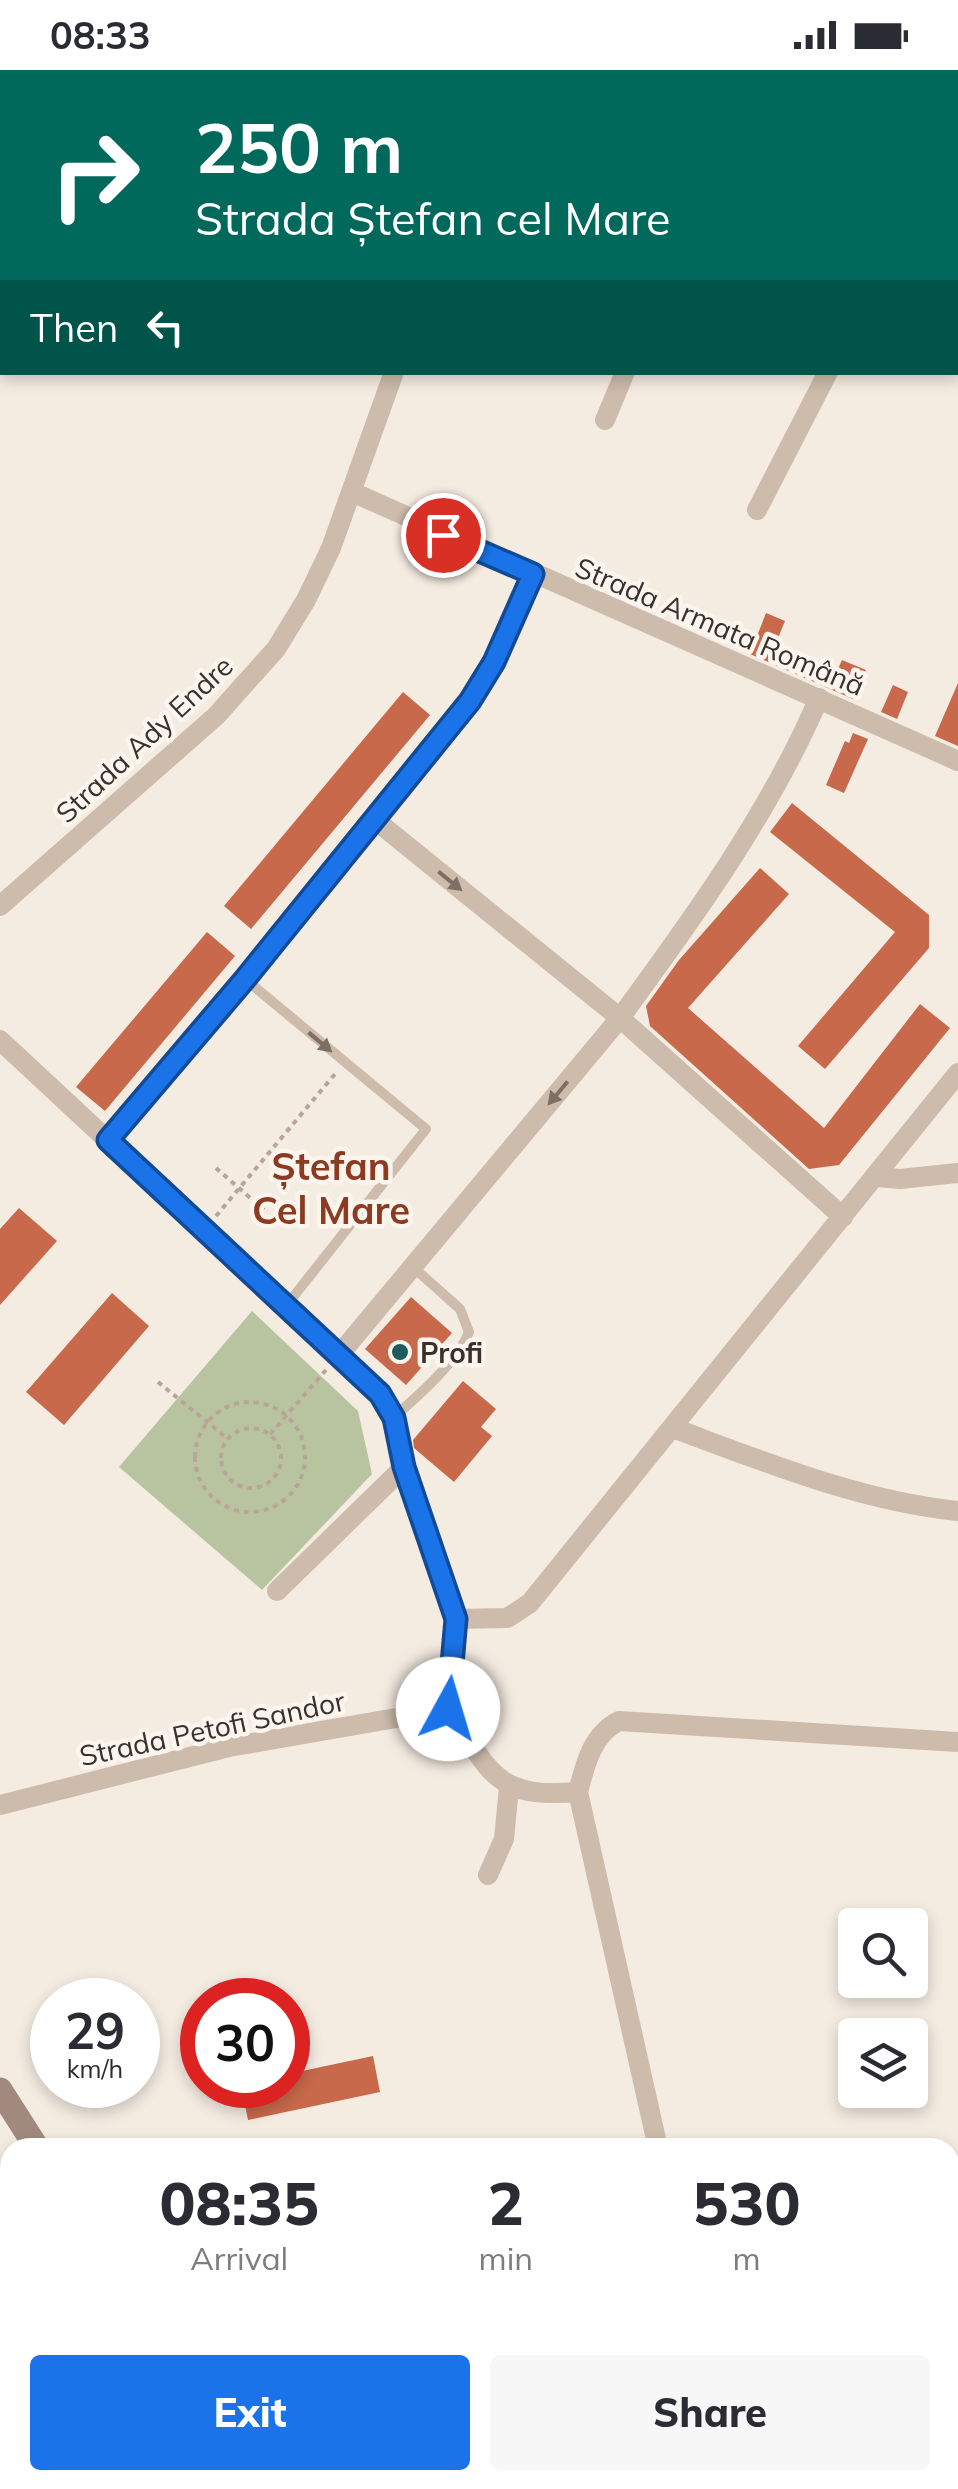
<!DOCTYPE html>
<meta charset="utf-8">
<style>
:root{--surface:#fff;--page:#f7f7f7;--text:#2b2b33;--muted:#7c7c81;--accent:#1a73e8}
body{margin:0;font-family:Mulish,sans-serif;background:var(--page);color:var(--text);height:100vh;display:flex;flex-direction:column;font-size:38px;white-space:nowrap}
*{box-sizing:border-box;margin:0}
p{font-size:32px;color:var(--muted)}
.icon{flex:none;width:55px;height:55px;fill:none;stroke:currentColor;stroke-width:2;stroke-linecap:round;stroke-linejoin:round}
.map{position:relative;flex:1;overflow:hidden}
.panel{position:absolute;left:0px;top:2068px;width:960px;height:352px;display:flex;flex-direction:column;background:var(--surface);border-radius:30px 30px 0 0;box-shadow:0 5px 15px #0003}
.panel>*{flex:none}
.banner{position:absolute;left:0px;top:0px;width:960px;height:305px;box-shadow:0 5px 15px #0003;background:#00695c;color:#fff;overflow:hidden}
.tools{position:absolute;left:838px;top:1838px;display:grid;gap:20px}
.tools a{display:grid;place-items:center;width:90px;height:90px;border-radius:10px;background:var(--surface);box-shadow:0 5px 15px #0003;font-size:50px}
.speed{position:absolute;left:30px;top:1908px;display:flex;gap:20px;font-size:50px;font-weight:700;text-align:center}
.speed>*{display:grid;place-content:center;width:130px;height:130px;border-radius:50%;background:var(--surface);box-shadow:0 5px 15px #0003;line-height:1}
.speed small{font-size:25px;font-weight:400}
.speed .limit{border:15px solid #d22;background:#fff;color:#111}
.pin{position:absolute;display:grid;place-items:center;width:85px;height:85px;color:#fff;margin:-42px;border:5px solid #fff;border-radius:50%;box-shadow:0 2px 10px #0007}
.me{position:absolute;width:110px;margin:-55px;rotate:6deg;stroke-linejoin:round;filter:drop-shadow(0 0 8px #0008)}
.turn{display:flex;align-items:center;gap:35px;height:210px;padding:0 30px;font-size:45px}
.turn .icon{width:130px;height:130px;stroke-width:2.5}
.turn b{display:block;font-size:70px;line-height:85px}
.then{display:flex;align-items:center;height:95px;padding:0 30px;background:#0003;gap:20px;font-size:38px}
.eta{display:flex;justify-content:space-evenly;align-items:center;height:170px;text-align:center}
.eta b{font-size:60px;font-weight:800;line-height:70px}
.cta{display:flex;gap:20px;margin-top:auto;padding:20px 30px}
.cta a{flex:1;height:115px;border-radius:10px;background:var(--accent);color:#fff;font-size:40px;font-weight:800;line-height:115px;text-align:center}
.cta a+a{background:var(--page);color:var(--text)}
.status{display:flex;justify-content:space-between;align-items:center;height:70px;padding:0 50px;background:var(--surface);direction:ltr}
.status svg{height:28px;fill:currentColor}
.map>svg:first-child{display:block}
.green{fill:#b8c4a0}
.building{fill:#c8694b}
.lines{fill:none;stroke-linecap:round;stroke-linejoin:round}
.path{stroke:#b9a596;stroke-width:4;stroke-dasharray:5 5;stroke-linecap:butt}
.lane{stroke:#cdbbac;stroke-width:10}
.street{stroke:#cdbbac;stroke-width:20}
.secondary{stroke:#a18a7d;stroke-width:25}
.oneway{fill:#7d6f65}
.route-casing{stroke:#114b97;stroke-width:25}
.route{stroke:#1a73e8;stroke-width:18}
.poi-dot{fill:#1f5a5e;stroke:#fbf5ee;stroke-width:4}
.labels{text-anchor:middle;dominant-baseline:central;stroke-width:9;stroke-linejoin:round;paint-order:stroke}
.street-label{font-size:28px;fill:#3b302b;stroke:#fbf5ee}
.poi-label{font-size:28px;font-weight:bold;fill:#3b302b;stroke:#fbf5ee;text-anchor:start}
.district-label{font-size:38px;font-weight:bold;fill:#8c3b22;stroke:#fbf5ee}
</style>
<div class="status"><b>08:33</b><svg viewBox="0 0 49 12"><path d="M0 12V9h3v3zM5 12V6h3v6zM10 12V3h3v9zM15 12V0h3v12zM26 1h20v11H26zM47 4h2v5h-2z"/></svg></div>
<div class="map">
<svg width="958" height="2419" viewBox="0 0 958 2419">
<rect width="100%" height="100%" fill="#f4ebe1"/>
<path class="green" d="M252,1241L358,1341L372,1404L262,1520L119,1397Z"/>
<path class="building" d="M766,543L785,551L776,573L838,599L842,590L866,600L853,629L750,584Z
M958,613V676L935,666Z
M893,615L908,622L897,649L881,642Z
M403,622L430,645L251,859L224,836Z
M853,663L868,669L844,723L826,715L845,671L849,673Z
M792,733L929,845V878L825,999L798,976L895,862L770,762Z
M760,798L789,824L688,938L824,1058L920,934L950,958L839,1095L809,1099L650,956L646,936L679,890Z
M207,862L235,886L105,1041L76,1017Z
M19,1138L57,1171L0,1235V1159Z
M112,1223L149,1256L64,1355L26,1322Z
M411,1227L452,1263L406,1315L365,1279Z
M463,1311L496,1339L481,1357L492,1366L454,1412L414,1378L413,1370Z
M373,1986L380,2022L248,2050L241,2015H288V2004Z"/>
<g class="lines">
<path class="path" d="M216,1098L264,1140
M216,1146L335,1004
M158,1312L228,1369
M195 1387a55 55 0 1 1 110 0a55 55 0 1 1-110 0Z
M221 1388a30 30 0 1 1 60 0a30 30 0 1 1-60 0Z
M270,1364L326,1300"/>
<path class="lane" d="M927,2L928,0
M245,909L426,1059L286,1236
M394,1347C418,1326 458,1291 469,1262L460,1239L413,1197"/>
<path class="street" d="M200,2L204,0
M511,2L512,0
M751,2L752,0
M0,13L2,17
M0,117L2,116
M0,146L2,145
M605,350L625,302
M352,422L958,691
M757,440L828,302
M374,749L620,948L843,1147
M0,836L216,646L276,579L306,530L331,478L394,302
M0,970L380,1324L394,1347L404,1397L456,1549L448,1639
M108,1070L245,909L470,631L494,592L533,505
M877,1107L900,1109L958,1103
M339,1285L620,948C694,847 769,744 819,628
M673,1358C765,1392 860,1431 958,1441
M277,1521L404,1397
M456,1549L507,1548L530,1533L958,1003
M448,1639C491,1702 494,1729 578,1722L658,2078
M578,1722C585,1695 592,1664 619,1651L958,1672
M0,1735L229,1677L448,1639
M488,1805L504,1769L509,1717
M738,2410L741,2419
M57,2419L90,2410"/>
<path class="secondary" d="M0,2020L37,2078
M268,2410L276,2419"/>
</g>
<defs><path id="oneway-solid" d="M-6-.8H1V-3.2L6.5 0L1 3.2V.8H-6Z" transform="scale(2.5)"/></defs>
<g class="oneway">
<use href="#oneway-solid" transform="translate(450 811) rotate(39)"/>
<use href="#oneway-solid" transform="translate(320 972) rotate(40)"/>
<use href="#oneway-solid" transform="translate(558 1023) rotate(130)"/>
</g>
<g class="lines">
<g class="route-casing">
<path id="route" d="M443,465L533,504L494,592L470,631L245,909L108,1070L380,1324L394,1348L404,1397L456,1549L448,1639"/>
</g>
<use href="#route" class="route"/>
</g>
<circle class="poi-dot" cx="400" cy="1282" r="10"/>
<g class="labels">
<g class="street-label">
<text transform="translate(720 556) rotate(23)">Strada Armata Română</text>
<text transform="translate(144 669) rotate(-43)">Strada Ady Endre</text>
<text transform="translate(212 1658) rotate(-12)">Strada Petofi Sandor</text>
</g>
<g class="poi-label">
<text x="420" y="1282">Profi</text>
</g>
<g class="district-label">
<text x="331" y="1096">Ștefan<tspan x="331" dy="44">Cel Mare</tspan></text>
</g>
</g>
</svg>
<div class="tools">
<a><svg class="icon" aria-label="search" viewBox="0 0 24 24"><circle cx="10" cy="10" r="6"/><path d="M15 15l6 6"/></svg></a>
<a><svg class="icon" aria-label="layers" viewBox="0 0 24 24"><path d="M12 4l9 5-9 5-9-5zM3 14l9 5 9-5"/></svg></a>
</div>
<div class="speed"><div>29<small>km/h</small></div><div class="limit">30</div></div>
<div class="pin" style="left:443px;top:465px;background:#d93025"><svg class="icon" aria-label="arrive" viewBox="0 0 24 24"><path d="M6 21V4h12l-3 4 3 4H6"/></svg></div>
<svg class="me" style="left:448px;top:1639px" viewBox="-20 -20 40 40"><circle r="19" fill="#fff"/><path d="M0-13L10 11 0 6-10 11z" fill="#1a73e8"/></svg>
<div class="banner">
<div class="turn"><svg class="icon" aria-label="right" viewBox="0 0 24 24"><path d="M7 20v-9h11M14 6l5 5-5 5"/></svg><div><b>250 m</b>Strada Ștefan cel Mare</div></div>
<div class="then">Then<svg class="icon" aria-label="left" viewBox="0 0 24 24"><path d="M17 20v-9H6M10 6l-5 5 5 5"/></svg></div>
</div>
<section class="panel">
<div class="eta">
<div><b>08:35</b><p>Arrival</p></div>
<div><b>2</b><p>min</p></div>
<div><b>530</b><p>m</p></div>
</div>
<div class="cta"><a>Exit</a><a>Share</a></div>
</section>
</div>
